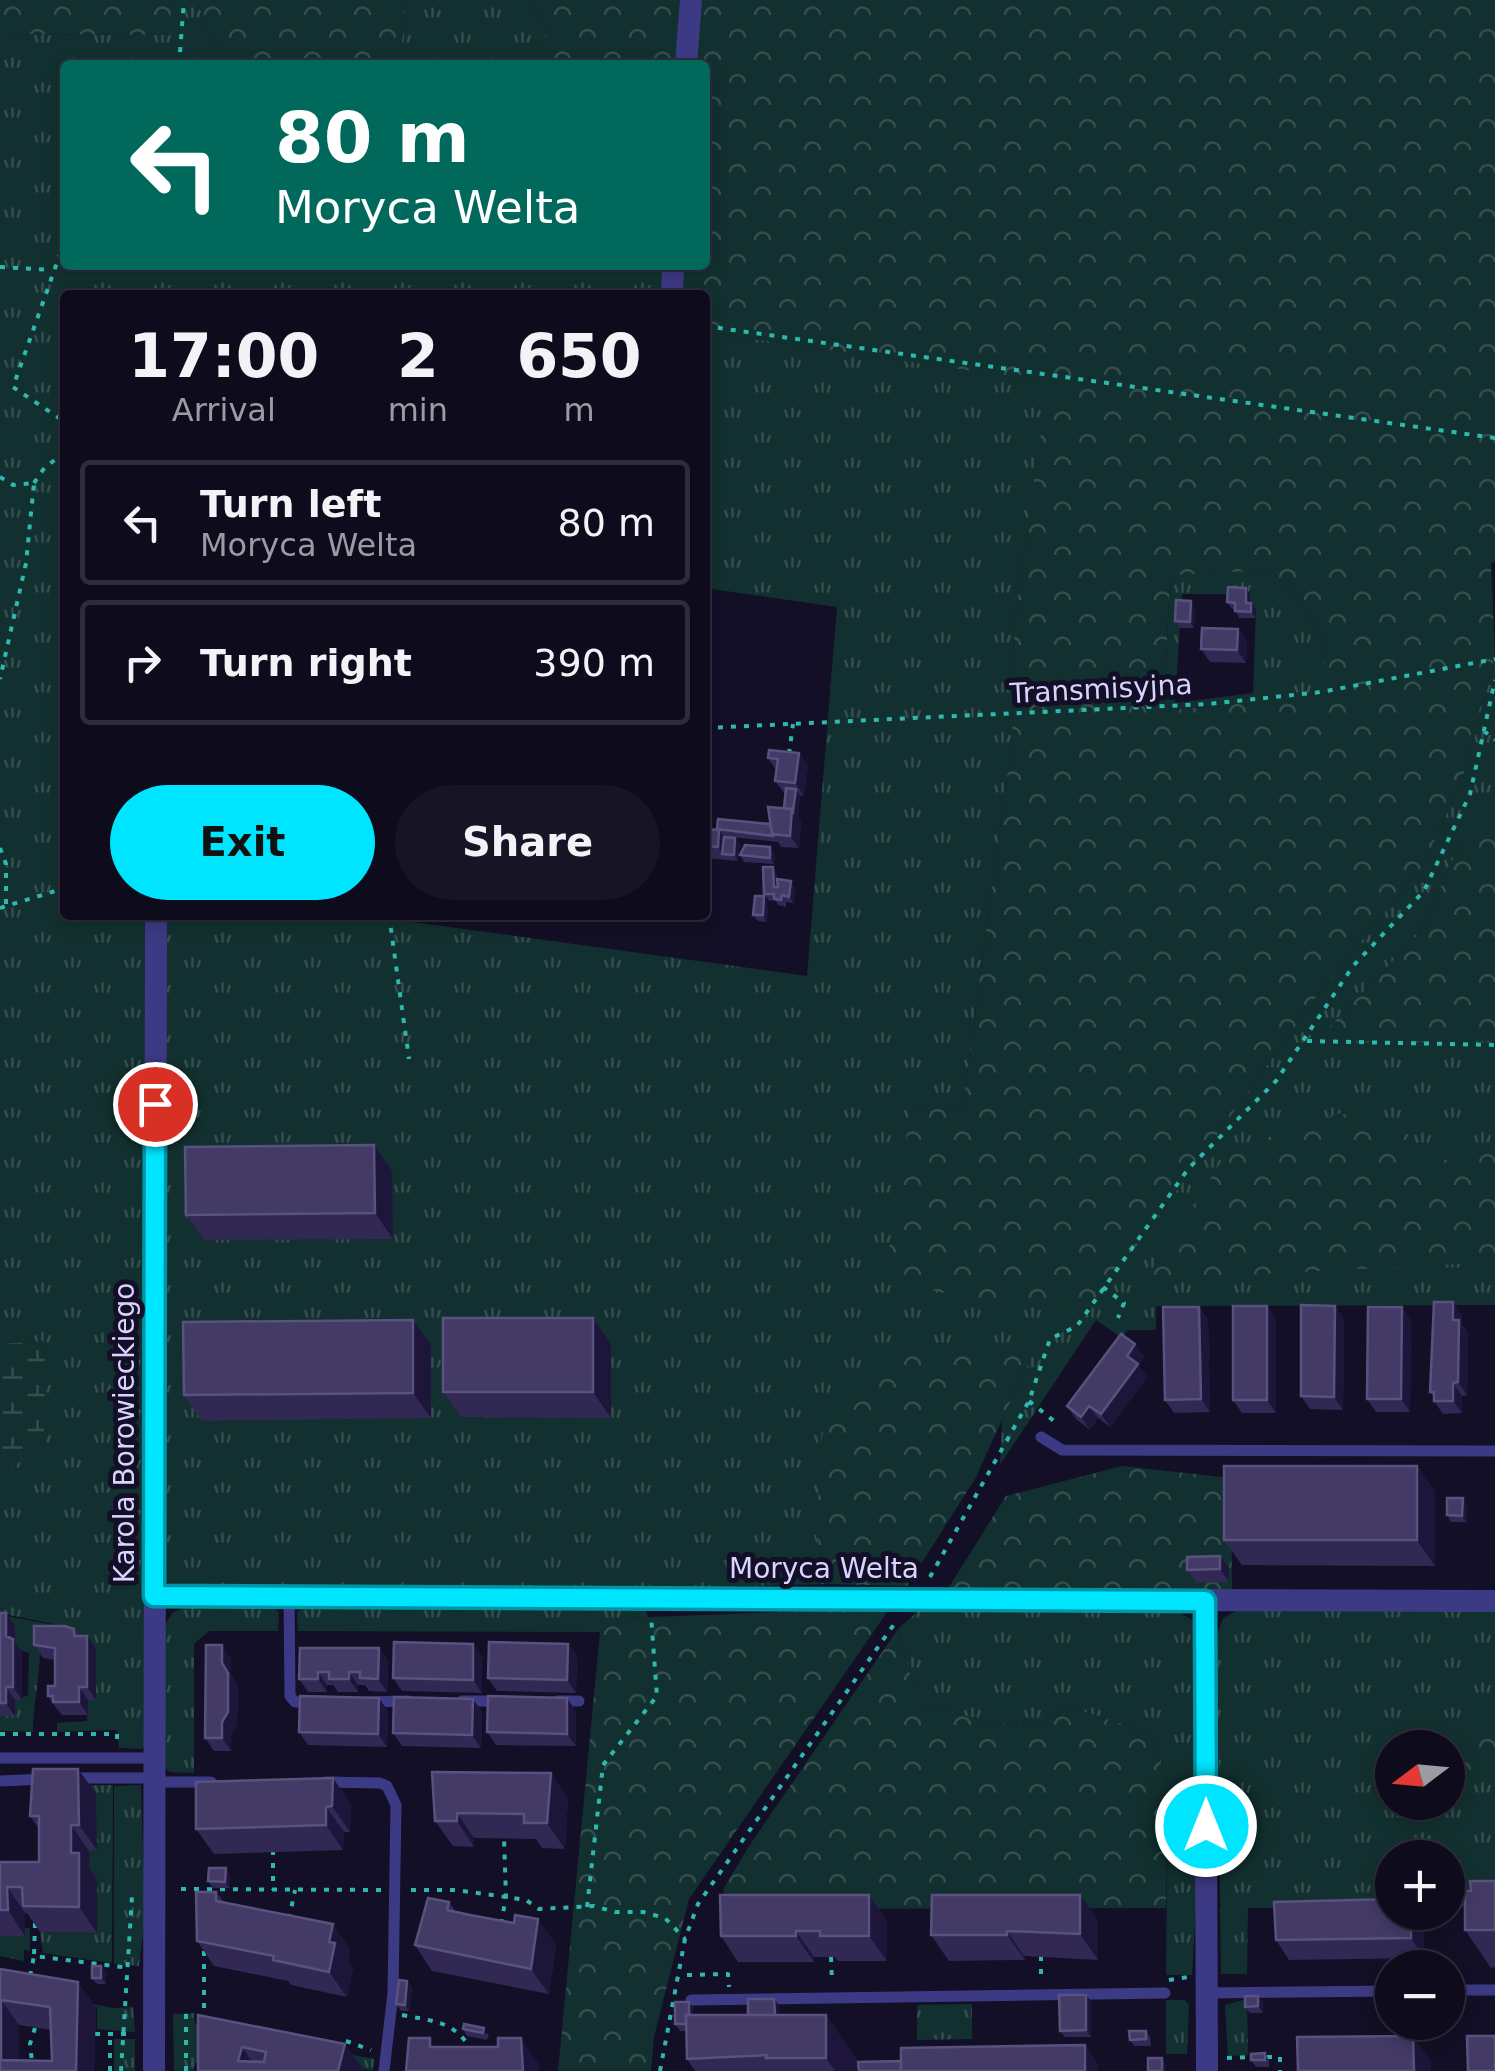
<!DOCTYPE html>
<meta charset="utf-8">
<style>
:root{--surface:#0e0b1c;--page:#171425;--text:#f1f3f6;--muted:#9b9ba3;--line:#2e2b3b;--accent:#00e5ff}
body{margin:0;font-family:"DejaVu Sans",sans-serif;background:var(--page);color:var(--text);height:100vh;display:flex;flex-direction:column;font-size:38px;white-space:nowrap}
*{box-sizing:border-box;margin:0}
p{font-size:32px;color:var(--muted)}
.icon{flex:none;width:55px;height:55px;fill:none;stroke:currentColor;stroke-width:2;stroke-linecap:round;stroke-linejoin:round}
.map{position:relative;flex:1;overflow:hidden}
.sheet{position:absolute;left:60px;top:290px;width:650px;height:630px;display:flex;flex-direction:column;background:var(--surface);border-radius:10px;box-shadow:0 5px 15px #0003,0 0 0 2px var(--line)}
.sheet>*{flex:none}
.hud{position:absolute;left:60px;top:60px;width:650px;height:210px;border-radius:10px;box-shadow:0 5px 15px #0003,0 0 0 2px var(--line);background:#00695c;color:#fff;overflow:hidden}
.needle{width:65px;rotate:254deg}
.buttons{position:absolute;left:1375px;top:1730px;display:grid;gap:20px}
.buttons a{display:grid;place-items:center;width:90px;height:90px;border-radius:50%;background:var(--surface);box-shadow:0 5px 15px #0003,0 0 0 2px var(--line);font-size:50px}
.pin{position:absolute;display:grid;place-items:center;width:85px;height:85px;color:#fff;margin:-42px;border:5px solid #fff;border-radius:50%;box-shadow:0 2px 10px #0007}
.me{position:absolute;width:110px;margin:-55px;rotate:0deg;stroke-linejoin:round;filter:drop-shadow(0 0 8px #0008)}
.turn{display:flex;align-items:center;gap:35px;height:210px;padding:0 50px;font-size:45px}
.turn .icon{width:130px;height:130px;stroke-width:2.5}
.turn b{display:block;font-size:70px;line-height:85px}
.eta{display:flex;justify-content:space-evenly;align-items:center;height:170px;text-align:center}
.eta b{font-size:60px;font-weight:800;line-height:70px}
.button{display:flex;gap:20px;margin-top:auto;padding:20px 50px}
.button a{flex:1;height:115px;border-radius:60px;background:var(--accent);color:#111;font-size:40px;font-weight:800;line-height:115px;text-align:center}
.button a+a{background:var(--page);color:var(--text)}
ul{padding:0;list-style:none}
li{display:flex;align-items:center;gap:30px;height:125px;margin:0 20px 15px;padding:0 30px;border:5px solid var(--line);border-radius:10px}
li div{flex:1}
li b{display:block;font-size:38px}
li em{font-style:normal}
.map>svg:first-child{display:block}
.grass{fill:url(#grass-tufts);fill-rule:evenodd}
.forest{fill:url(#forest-crowns);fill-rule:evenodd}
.wetland{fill:url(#wetland-marsh)}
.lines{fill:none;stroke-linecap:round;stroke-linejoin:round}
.path{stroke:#2fb8b0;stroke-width:4;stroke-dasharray:5 8;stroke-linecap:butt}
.service{stroke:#3d3a85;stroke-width:11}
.minor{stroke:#3d3a85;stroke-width:22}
.wall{fill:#312854;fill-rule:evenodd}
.shaded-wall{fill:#1d163a}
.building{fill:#433a66;stroke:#5a527e;stroke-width:2.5;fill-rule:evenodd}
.route-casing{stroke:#0095a6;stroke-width:25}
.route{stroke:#00e5ff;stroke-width:18}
.labels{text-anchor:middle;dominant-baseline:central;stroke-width:10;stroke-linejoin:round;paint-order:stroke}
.street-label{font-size:28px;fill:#d9d4ff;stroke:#130f26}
</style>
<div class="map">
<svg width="1495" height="2071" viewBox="0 0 1495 2071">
<defs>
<pattern id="grass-tufts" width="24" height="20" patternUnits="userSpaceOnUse" patternTransform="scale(2.5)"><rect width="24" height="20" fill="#12302f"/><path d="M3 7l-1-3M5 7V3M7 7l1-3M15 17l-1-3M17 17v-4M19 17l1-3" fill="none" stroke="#344d4e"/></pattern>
<pattern id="forest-crowns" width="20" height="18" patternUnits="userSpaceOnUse" patternTransform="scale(2.5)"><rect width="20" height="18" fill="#12302f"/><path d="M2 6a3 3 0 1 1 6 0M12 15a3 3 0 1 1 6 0" fill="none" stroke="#344d4e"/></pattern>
<pattern id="wetland-marsh" width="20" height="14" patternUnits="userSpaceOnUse" patternTransform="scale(2.5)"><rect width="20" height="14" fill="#12302f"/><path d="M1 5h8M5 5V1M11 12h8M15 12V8" fill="none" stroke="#344d4e"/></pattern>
</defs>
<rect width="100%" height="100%" fill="#130f26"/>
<path class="grass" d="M172,0H199C202,25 213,52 236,65H65V265H671L670,295H65V915H403L405,921L807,976L837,607L705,588V332L1049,382L1014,626L1012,740L962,1110L911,1107L1087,1314L1325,985L1425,863L1467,766L1495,655V823L1459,846L1420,933L1317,1040L1495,1041V1305L1156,1306V1330H1128L1122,1338L1096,1320L1000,1465L1002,1420L1032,1355L816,1535L828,1584L578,1590L152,1587L146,1744L142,1749L119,1748L117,1730L57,1732V1723L87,1721L88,1700L96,1699V1650L40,1649C40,1678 33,1704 33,1732L0,1731V1716H15V1700L28,1695L29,1653L15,1649L12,1621H0V1615L82,1630L0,1613V1470H8L43,1391L45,1342L0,1344V34L168,35Z
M406,0H530L547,30L537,65H391L401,51Z
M1271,570C1319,621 1324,624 1328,696L1164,711L1170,574ZM1182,594H1232L1256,610L1253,693L1175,703Z
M190,1606L273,1607L279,1612L278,1631H209L194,1644V1773L170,1772L163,1766V1628L173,1612Z
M302,1607H645L648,1617L622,1618L600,1632L298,1631L297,1612Z
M1175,1610L1194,1621L1196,1640V1908L1192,1975H1166L1168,1782L1149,1733L1067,1706L1038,1725L994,1724L925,1704L911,1678L898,1629L918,1611Z
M1239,1610L1495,1611V1907H1448V1858H1392V1907L1248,1908L1247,1974H1221L1217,1635L1223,1618ZM1392,1748H1448V1802H1392Z
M113,1785L112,1963L43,1953L40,1932L96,1933L97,1880L89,1879L46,1786Z
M141,1785L145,1917L139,1966L114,1964V1786Z
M25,1928H30V1951L24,1950V1961L0,1956V1936H25Z
M0,1986L113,2008L133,2007L135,2032L97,2029V2007L0,1990Z
M1247,1999L1248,2055L1228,2056L1225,2005Z
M1166,2000H1185L1189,2005L1187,2054H1166Z
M972,2004V2039L917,2040V2005Z
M194,2013L195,2024L374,2059L373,2071L216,2038L215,2062L195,2063L194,2071H174L173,2014Z
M114,2039H135V2071H114Z"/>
<path class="forest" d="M0,0H172L169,35L0,34Z
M199,0H406L401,51L391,65H236C213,52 202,25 199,0Z
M530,0H687L681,65H537L547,30Z
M697,0H1495V562L1491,563L1495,655L1467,766L1425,863L1325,985L1087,1315L884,1283L911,1107L962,1110L1012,740L1014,626L1048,382L705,332V295H677L679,265H705V65H692ZM1271,570C1319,621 1324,624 1327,695L1164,711L1170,575Z
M1490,823H1495V1041H1316L1420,933L1459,846Z
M1340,1113L1410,1135L1433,1167L1444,1164L1468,1144L1495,1145V1262L1145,1280L1228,1151Z
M892,1352L1032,1355L975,1479L907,1586L828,1584L816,1535L822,1435Z
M1122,1466L1231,1478L1232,1589L947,1590L1006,1496Z
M890,1608L689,1899L654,2037L651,2071H558L600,1632L622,1618Z
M898,1629L911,1678L926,1704L995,1724L1038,1725L1067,1706L1149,1733L1168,1782L1166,1908L722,1909L724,1888L749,1846Z
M1495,1722V1786L1456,1761L1445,1747L1452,1730Z"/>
<path class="wetland" d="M45,1341L44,1446L8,1470H0V1344Z"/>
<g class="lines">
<path class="path" d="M179,65L184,0
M65,240L13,387L65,422
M0,267L51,270
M705,326L1495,438
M0,477L13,485L34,483L26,563L0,679
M34,483L45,467L65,453
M705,728L1208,704L1321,692L1495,659
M1484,731L1495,740
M789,754L793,724
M0,848L6,864V906
M0,908L65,888
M389,915L409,1059
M1307,1041L1495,1045
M1103,1287L1124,1303L1118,1318
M1029,1401L1054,1421
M930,1577L1029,1401L1050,1339L1077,1326L1188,1169L1276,1081L1353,966L1424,891L1470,794L1495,680
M0,1734H117V1743
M273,1850V1890
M181,1889L381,1890
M411,1890H456L506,1897L526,1900L539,1909L594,1906L615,1912H643L665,1918L685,1939
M587,1907L603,1765L657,1696L651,1616
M289,1919L295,1890
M35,1923L34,1956L130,1968
M501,1924L506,1897L504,1838
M204,1951V2016
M1041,1956V1982
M831,1957L832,1982
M687,1975L728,1974L729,1987
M30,1976L34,1956
M1169,1980L1188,1977
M402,2015C432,2021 454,2021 470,2048
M95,2034H134
M346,2041L371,2050
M1267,2057H1280V2071
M1227,2058L1252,2057
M33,2071L30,2044L35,2028
M110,2071V2034
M121,2071L132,1896
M186,2071V2010
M660,2071L685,1939L698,1904L897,1620"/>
<path class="service" d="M1041,1437L1062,1450L1495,1451
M289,1596L290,1696L295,1702H313
M462,1701H503
M557,1701H579
M367,1702L408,1701
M0,1758H155
M74,1778H155
M0,1781L45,1779
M155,1782H211
M325,1782L380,1783L387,1786L396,1805L393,1993L384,2071
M1448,1990H1495
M1207,1993L1392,1991
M691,2000L1165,1993"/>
<path class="minor" d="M686,65L691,0
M672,295L673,265
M154,1596L1495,1601
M1205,1601L1207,2071
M154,2071L156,915"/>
</g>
<path class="wall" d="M1246,588L1250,594V603L1256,609V618H1239L1235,609H1232L1227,602Z
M1195,607L1194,628H1180L1175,621Z
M1238,629L1247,642L1246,663L1210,662L1201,649Z
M799,753L808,766L804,796L800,795L798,817L801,822L799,848L781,847L778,842L723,836L740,844L738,861L705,858V829L718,830L770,824L784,808L785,794L775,781L776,770L768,758Z
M775,854L774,864L744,862L740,855Z
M777,873V879L795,887L794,903L786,902V907L778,905L775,900L769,901L764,894Z
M768,903L767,922L758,921L753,915Z
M392,1171L393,1239L204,1240L186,1215Z
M1267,1306L1276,1319V1413H1242L1233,1400Z
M1335,1306L1344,1319L1343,1410L1310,1409L1301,1396Z
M1199,1307L1208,1320L1210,1412L1174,1413L1165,1400Z
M1462,1315V1325L1468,1333L1467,1395L1462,1396V1413L1443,1414L1434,1401V1397L1430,1392Z
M593,1318L611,1344V1418L461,1417L443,1392Z
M413,1320L431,1345V1418L202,1421L184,1395Z
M1411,1320L1410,1412H1376L1367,1399Z
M1135,1344L1144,1357L1138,1365L1147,1377L1110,1427L1098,1418L1090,1430L1076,1419L1067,1406Z
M1417,1466L1435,1492V1566L1242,1565L1224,1540Z
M1467,1505V1522H1451L1447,1515Z
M1229,1569V1582L1196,1583L1187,1570Z
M0,1613H6L15,1626V1642L22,1652V1700H15V1716H0Z
M74,1629L79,1636L96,1649V1700H88V1715H62L57,1709L48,1696L55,1686V1660L43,1658L34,1645Z
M568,1644L577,1657L576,1693L497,1691L488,1678Z
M379,1648L388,1661L387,1692L369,1691L365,1685H358V1692H338L333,1685H327V1692H308L299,1679Z
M482,1657V1693L402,1691L393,1678Z
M231,1658V1676L238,1686L237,1725L231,1735V1751H214L205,1738Z
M379,1698L388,1711L387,1747L308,1745L299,1732Z
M473,1699L482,1712L481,1748L402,1746L393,1733Z
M576,1711V1746L496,1745L487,1732Z
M78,1769L96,1794L97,1850L89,1851V1868L97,1879V1933L40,1932L27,1913H25V1936H0V1862H39V1829L30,1816Z
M551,1773L568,1799L565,1849L542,1848L536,1839L474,1838V1847L453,1846L435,1821Z
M196,1782L351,1804L350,1832H344L343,1850L214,1854L196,1829Z
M230,1875V1888H213L208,1881Z
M1495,1881V1967L1491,1968L1465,1930L1471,1891Z
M216,1892L224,1902L333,1924L350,1950L348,1962L353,1968L347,1997L291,1985L288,1981L214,1966L197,1941Z
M449,1902L456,1912L514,1923L556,1944L549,1994L432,1971L415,1945Z
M1392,1912H1420L1424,1918V1958L1289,1960L1276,1940Z
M887,1920V1961H838L835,1957H814V1962H738L721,1936Z
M1098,1920V1960L1024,1956L1025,1960L949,1961L931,1935Z
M101,1966L106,1972V1984H97L92,1978Z
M0,1969L78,1982L96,2008L94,2071H0ZM19,2025L51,2030L52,2061L19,2060Z
M412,1987L409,2011H401L396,2004Z
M1258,1996L1263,2002V2013H1250L1245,2007Z
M1091,2001V2037H1065L1060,2031Z
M689,2002L693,2008V2015H748L779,2005V2015H826L858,2062L901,2061L1085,2045L1098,2065V2071H695L687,2059L686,2031H680L675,2024Z
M198,2015L345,2044L363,2069L198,2071Z
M463,2029L489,2034L487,2040L467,2036Z
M1146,2031L1150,2037L1151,2046H1134L1130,2040Z
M1265,2053L1269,2060V2067H1256L1251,2060Z"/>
<path class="shaded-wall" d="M1246,588L1250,594V609L1246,603Z
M1191,601L1195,607L1194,628L1190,622Z
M1251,603L1256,609V618L1251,612Z
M1238,629L1247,642L1246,663L1237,650Z
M799,753L808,766L804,796L795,783Z
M796,789L800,795L798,817L801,822L799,848L790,836Z
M719,830L728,843L722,854L718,847Z
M735,838L740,844L738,861L734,855Z
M770,847L775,854L774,864L770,858Z
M773,867L777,873L778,893L774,887Z
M791,881L795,887L794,903L789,897Z
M764,896L768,903L767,922L763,915Z
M374,1145L392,1171L393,1239L375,1213Z
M1453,1302L1462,1315V1325L1468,1333L1467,1395L1458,1382L1453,1320Z
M1267,1306L1276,1319V1413L1267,1400Z
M1335,1306L1344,1319L1343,1410L1334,1397Z
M1199,1307L1208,1320L1210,1412L1201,1399Z
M1402,1307L1411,1320L1410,1412L1401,1399Z
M593,1318L611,1344V1418L593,1392Z
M413,1320L431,1345V1418L413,1393Z
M1135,1344L1144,1357L1138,1365L1147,1377L1110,1427L1101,1414L1127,1356Z
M1453,1383L1462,1396V1413L1453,1401Z
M1089,1406L1098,1418L1090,1430L1081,1417Z
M1417,1466L1435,1492V1566L1417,1540Z
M1463,1498L1467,1505V1522L1462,1516Z
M1220,1556L1229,1569V1582L1220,1569Z
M6,1613L15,1626V1642L22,1652V1700L13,1687L6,1636Z
M87,1636L96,1649V1700L87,1687Z
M473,1644L482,1657V1693L473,1680Z
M568,1644L577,1657L576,1693L567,1680Z
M222,1645L231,1658V1676L222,1663Z
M379,1648L388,1661L387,1692L378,1679Z
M318,1672L327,1685V1692L318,1679Z
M349,1672L358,1685V1692L349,1679Z
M228,1673L238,1686L237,1725L231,1735V1751L222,1738V1722Z
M6,1687L15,1700V1716L6,1703Z
M79,1687L88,1700V1715L79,1702Z
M379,1698L388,1711L387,1747L378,1734Z
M567,1698L576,1711V1746L567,1734Z
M473,1699L482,1712L481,1748L472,1735Z
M78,1769L96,1794L97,1850L79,1825Z
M551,1773L568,1799L565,1849L547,1823Z
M333,1778L351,1804L350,1832L332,1806Z
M326,1807L344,1832L343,1850L326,1825Z
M457,1813L474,1838V1847L457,1821Z
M71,1825L89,1851V1868L97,1879V1933L79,1907L71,1853Z
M226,1868L230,1875V1888L225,1882Z
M7,1887L25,1913V1936L8,1910Z
M869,1895L887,1920V1961L869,1936Z
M1080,1895L1098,1920V1960L1080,1934Z
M1411,1912H1420L1424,1918V1958L1411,1938Z
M538,1919L556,1944L549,1994L531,1969Z
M333,1924L350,1950L348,1962L353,1968L347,1997L329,1972V1942Z
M796,1931L814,1957V1962L796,1936Z
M1007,1931L1024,1956L1025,1960L1007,1935Z
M101,1966L106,1972V1984L101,1978Z
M407,1981L412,1987L409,2011L405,2005Z
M78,1982L96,2008L94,2071H76Z
M1086,1995L1091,2001V2037L1086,2030Z
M1258,1996L1263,2002V2013L1258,2006Z
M774,1999L779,2005L780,2041L775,2034Z
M1,2000L19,2025V2071L1,2060Z
M689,2002L693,2008V2031L689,2024Z
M826,2015L863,2068V2071H835L826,2058Z
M1413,2036L1431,2061V2071H1414Z
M521,2038L539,2064V2071H523Z
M345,2044L363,2069V2071H338Z
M1085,2045L1098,2065V2071H1085Z
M242,2047L258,2071L238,2061Z
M1162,2058L1166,2064V2071H1162Z"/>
<path class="building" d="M1228,587L1246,588V603H1251V612L1235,611V603L1227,602Z
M1176,600L1191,601L1190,622L1175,621Z
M1202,628L1238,629L1237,650L1201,649Z
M769,750L799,753L795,783L775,781L778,759L768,758Z
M786,788L796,789L793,811L792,809L784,808Z
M768,807L792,809L790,836L772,834Z
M718,819L770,824L773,836L717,829Z
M705,829L719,830L718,847L705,846Z
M724,837L735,838L734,855L722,854Z
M745,845L770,847V858L740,855Z
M763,867H773L774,887H778L777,879L791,881L789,897L782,895L781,900L774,899V894H764Z
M755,896H764L763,915H753Z
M374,1145L375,1213L186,1215L185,1147Z
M1434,1302H1453V1320H1459L1458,1382L1453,1383V1401H1434V1392H1430Z
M1301,1305L1335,1306L1334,1397L1301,1396Z
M1233,1306H1267V1400H1233Z
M1163,1307H1199L1201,1399L1165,1400Z
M1368,1307H1402L1401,1399H1367Z
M443,1318H593V1392H443Z
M413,1320V1393L184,1395L183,1322Z
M1121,1334L1135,1344L1127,1356L1138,1364L1101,1414L1089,1406L1081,1417L1067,1406Z
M1224,1466H1417V1540H1224Z
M1447,1498H1463L1462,1516L1447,1515Z
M1220,1556V1569L1187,1570V1557Z
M0,1613H6V1636L13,1639V1687H6V1703H0Z
M34,1626H65L74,1629V1636H87V1687H79V1702H53V1696H48V1686H55V1648L34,1645Z
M394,1642L473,1644V1680L393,1678Z
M489,1642L568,1644L567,1680L488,1678Z
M206,1645H222V1663L228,1673V1712L222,1722V1738H205Z
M300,1648H379L378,1679L360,1678V1672H349V1679H329V1672H318V1679H299Z
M300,1696L379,1698L378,1734L299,1732Z
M488,1696L567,1698V1734L487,1732Z
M394,1697L473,1699L472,1735L393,1733Z
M33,1769H78L79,1825H71V1853H79V1907L23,1906L22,1887H7L8,1910H0V1862H39V1816H30Z
M432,1772L551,1773L547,1823H524V1814L457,1813V1821H435Z
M333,1778L332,1806L326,1807V1825L196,1829V1782Z
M209,1868H226L225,1882L208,1881Z
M1470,1881H1495V1930H1465V1891H1471Z
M196,1892H216V1901L333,1924L329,1942L335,1943L329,1972L273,1960L274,1956L197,1941Z
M720,1895H869V1936H820V1931H796V1936H721Z
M932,1895H1080V1934L1007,1931V1935H931Z
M428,1898L449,1902L447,1910L470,1915L514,1923L515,1915L538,1919L531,1969L415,1945Z
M1392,1899V1912H1411V1938L1276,1940L1274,1902Z
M92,1966H101V1978H92Z
M0,1969L78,1982L76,2071H0ZM1,2000L50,2007L52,2061L1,2060Z
M399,1980L407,1981L405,2005L396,2004Z
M1059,1995H1086V2030L1060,2031Z
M1245,1996H1258V2006L1245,2007Z
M748,1999H774L775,2015H748Z
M675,2002H689V2015H686V2024H675Z
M198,2015L345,2044L338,2071H198ZM242,2047L266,2052L264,2062L238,2061Z
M686,2015H826V2058H766L767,2055L687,2059Z
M464,2024L484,2028L483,2033L463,2029Z
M1129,2031H1146V2039L1130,2040Z
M1413,2036L1414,2071H1298L1297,2037Z
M1467,2036H1495V2071H1468Z
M409,2038H430V2047H498V2038H521L523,2071H406Z
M1085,2045V2071H901V2048Z
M1265,2053V2060H1251V2054Z
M1148,2058H1162V2071H1148Z
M901,2061V2071H859L858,2062Z"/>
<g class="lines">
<g class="route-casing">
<path id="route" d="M155,1104L154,1596L1205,1601L1206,1826"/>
</g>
<use href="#route" class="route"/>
</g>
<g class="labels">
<g class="street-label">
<text transform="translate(1101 689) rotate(-3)">Transmisyjna</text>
<text transform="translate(124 1433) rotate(-90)">Karola Borowieckiego</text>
<text x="824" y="1568">Moryca Welta</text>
</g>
</g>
</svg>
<div class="buttons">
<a><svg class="needle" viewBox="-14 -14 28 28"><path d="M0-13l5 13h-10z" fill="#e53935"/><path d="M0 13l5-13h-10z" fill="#9b9ba3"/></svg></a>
<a>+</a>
<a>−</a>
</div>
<div class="pin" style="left:155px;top:1104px;background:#d93025"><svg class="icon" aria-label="arrive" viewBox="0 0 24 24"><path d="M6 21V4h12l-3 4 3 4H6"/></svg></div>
<svg class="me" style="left:1206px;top:1826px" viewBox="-20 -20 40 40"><circle r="17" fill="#00e5ff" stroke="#fff" stroke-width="3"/><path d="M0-11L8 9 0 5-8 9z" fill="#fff"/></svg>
<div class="hud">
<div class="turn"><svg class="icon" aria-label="left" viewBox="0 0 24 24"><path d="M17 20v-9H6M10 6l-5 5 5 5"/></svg><div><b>80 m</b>Moryca Welta</div></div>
</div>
<section class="sheet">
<div class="eta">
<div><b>17:00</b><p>Arrival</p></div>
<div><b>2</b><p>min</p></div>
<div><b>650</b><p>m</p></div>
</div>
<ul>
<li><svg class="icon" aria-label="left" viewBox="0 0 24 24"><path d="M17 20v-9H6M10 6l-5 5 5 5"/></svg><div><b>Turn left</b><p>Moryca Welta</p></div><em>80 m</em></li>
<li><svg class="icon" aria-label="right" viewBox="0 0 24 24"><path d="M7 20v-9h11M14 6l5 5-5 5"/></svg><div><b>Turn right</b></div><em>390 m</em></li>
</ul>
<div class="button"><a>Exit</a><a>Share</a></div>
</section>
</div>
